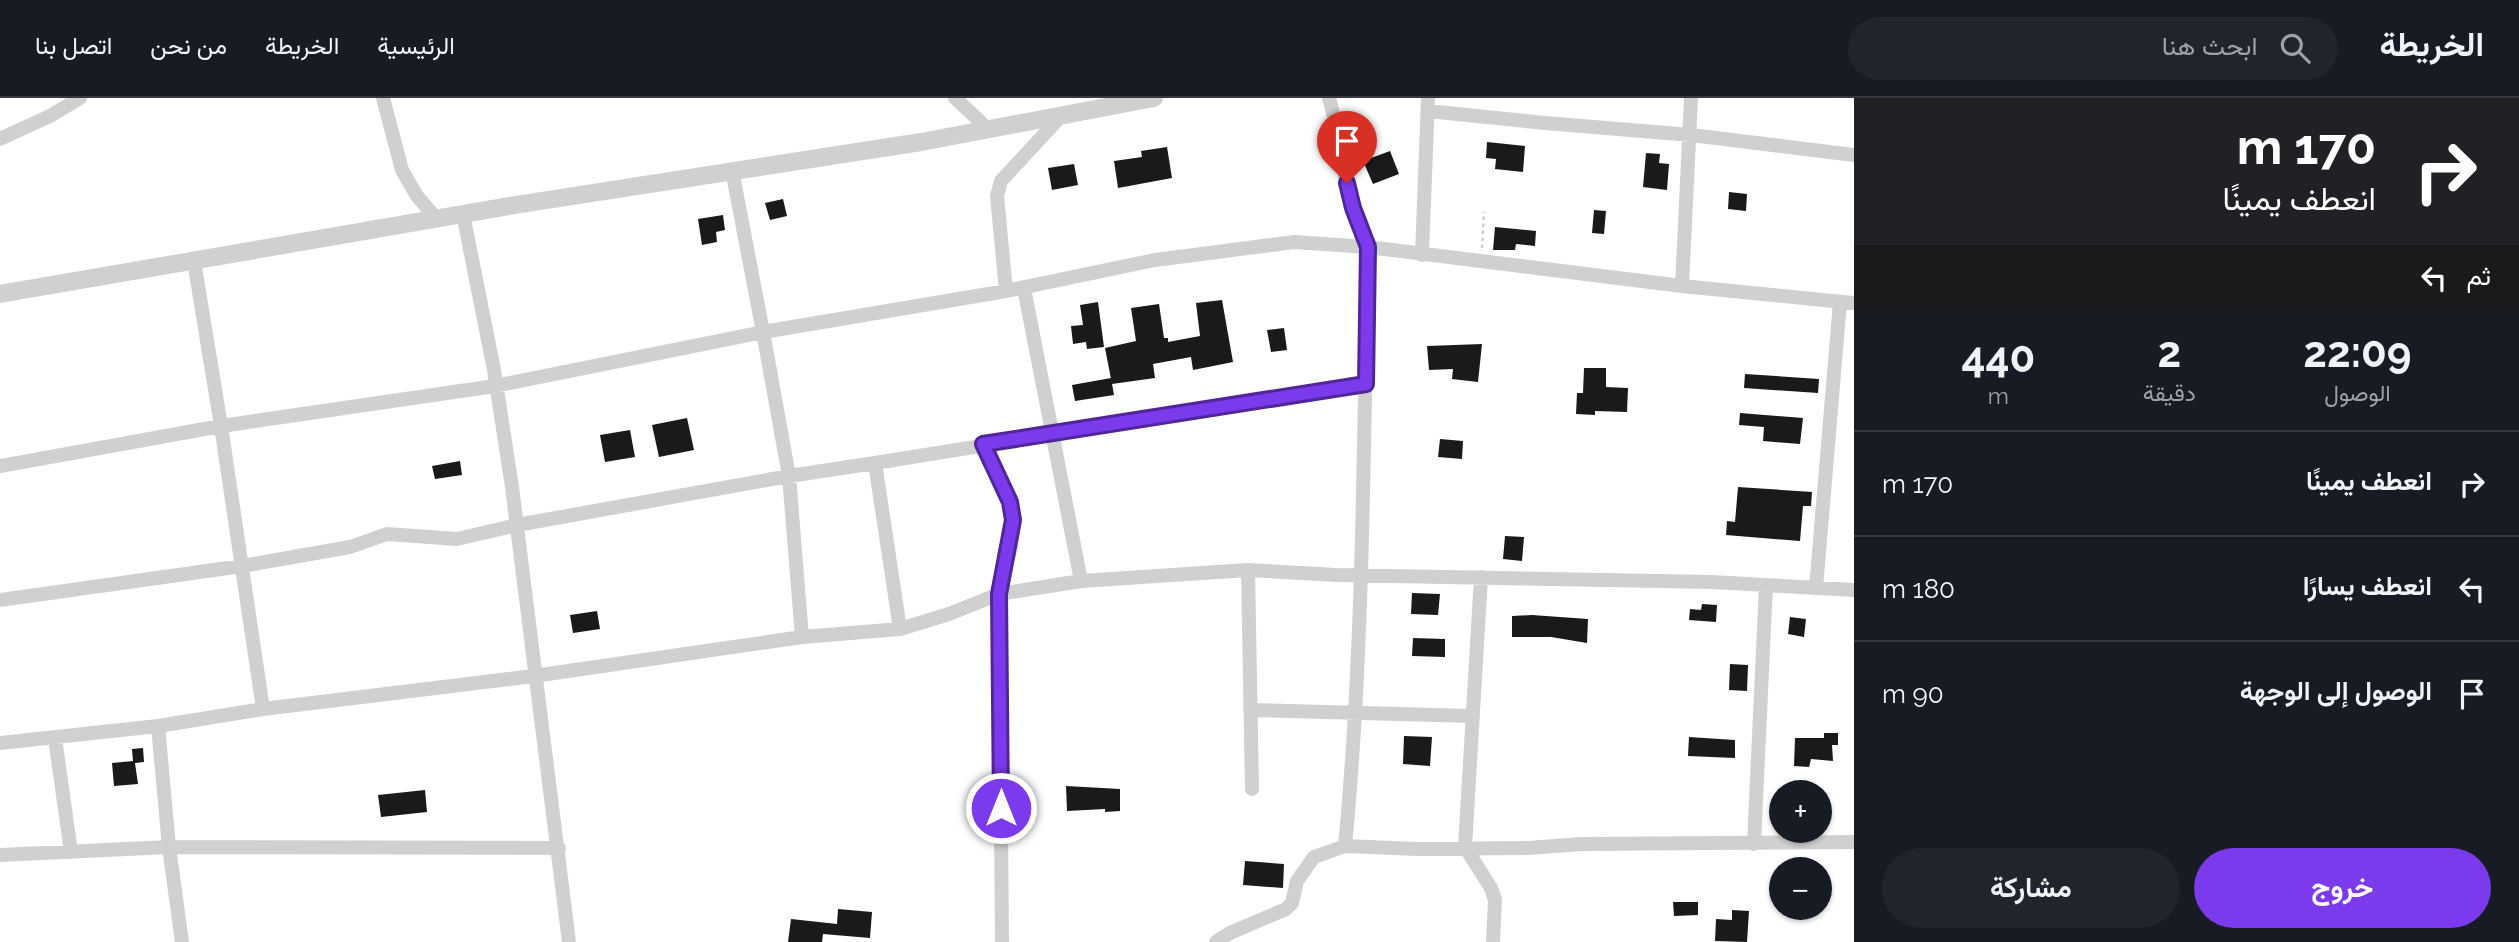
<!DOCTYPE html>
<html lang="ar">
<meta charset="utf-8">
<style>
:root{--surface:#171b24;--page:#20242c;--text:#f1f3f6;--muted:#9ea1a6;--line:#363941;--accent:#7c3aed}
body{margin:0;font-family:Raleway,Vazirmatn,sans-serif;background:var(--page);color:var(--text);direction:rtl;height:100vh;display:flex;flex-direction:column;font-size:26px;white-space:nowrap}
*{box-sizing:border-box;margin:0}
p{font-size:23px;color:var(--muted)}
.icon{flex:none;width:38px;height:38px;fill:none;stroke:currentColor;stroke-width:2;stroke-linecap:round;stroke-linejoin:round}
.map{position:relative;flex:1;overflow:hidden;direction:ltr}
.sheet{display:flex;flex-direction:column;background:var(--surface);width:665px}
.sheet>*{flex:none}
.guide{background:#202124;color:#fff;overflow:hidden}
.buttons{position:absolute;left:1769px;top:682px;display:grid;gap:14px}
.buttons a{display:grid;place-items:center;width:63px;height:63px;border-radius:50%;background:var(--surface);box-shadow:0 2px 5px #0004;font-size:35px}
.pin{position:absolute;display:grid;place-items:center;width:60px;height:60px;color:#fff;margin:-72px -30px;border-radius:50% 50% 50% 0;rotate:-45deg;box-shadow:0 0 7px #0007}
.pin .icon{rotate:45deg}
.me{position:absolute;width:77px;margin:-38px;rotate:0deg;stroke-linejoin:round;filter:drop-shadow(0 0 5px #0008)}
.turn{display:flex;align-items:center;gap:24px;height:147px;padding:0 28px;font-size:32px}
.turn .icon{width:91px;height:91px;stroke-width:2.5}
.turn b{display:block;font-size:49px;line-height:60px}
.then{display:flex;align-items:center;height:66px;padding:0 28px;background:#0003;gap:14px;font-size:26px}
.eta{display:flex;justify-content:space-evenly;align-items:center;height:119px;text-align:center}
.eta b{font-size:42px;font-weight:700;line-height:49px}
.button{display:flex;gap:14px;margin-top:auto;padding:14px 28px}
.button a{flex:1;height:80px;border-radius:42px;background:var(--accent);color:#fff;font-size:28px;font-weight:700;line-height:80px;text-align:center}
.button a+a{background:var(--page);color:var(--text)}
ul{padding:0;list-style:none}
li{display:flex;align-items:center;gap:21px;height:105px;padding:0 28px;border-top:2px solid var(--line)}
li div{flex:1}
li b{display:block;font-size:26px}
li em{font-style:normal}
header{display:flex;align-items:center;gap:42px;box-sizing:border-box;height:98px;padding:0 35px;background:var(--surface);border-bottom:2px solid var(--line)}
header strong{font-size:33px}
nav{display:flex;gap:38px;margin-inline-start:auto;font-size:24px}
.search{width:490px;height:63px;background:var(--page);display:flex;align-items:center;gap:18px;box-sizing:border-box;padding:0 24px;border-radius:38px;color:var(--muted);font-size:26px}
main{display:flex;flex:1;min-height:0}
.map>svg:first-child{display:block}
.building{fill:#1a1a1a}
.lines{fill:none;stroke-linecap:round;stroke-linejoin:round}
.path{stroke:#cdcdcd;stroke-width:2.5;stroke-dasharray:3.5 3.5;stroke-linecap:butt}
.minor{stroke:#d0d0d0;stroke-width:14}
.tertiary{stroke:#d0d0d0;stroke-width:18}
.route-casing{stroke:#51269a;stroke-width:18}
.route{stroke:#7c3aed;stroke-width:12}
</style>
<header>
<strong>الخريطة</strong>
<div class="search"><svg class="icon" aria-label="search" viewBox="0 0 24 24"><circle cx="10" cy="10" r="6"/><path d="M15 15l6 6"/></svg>ابحث هنا</div>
<nav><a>الرئيسية</a><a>الخريطة</a><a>من نحن</a><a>اتصل بنا</a></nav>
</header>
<main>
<section class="sheet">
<div class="guide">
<div class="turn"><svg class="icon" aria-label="right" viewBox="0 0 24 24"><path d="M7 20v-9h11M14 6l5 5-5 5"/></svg><div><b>170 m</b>انعطف يمينًا</div></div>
<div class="then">ثم<svg class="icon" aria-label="left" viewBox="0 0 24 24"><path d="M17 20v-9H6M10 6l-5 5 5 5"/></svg></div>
</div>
<div class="eta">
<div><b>22:09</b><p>الوصول</p></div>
<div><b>2</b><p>دقيقة</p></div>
<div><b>440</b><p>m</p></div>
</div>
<ul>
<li><svg class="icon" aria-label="right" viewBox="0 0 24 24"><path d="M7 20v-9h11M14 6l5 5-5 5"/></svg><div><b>انعطف يمينًا</b></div><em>170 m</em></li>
<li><svg class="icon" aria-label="left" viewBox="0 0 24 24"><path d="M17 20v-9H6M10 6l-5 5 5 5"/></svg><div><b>انعطف يسارًا</b></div><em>180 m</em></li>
<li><svg class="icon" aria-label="arrive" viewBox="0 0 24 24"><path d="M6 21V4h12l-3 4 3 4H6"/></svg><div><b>الوصول إلى الوجهة</b></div><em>90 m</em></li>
</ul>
<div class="button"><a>خروج</a><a>مشاركة</a></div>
</section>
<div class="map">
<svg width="1854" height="844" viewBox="0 0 1854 844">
<rect width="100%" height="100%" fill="#fff"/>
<path class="building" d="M1487,44L1525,48L1523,74L1495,71L1496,61L1486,60Z
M1167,49L1172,80L1118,90L1114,63L1142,59L1141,53Z
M1390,53L1399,76L1373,86L1363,63Z
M1646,55L1660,56L1659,65L1669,66L1667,92L1643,89Z
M1074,66L1078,87L1052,92L1048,70Z
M1729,94L1747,96L1746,113L1728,111Z
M783,101L787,118L770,122L765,105Z
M1594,112L1606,113L1604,136L1592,135Z
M723,117L725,132L716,134L717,144L702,147L698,121Z
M1495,129L1536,133L1535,148L1516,146L1515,152H1493Z
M1222,202L1233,264L1193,272L1191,259L1153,266L1155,280L1112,286L1105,250L1136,243L1131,210L1159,206L1164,240H1168V244L1200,238L1196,205Z
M1098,204L1104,249L1087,251L1086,244L1073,246L1071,228L1083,227L1080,207Z
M1284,230L1287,252L1271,254L1267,232Z
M1482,246L1478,284L1452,281L1453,271L1429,272L1427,248Z
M1584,270H1606V289L1628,290L1627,314L1595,313V317L1576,316L1577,295H1583Z
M1745,276L1819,281L1818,295L1744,290Z
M1111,280L1114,297L1075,303L1072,287Z
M1740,315L1803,320L1800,346L1763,343L1764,329L1739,327Z
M687,320L694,352L659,359L652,327Z
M630,332L635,359L605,364L600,337Z
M1440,341L1463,343L1462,361L1438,359Z
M460,363L462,377L435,381L432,368Z
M1738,389L1812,394L1811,408H1803L1800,443L1726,437L1727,423L1735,424Z
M1505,438L1524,439L1522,463L1503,461Z
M1412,495L1440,496L1438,517L1411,516Z
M1702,506L1717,507L1716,524L1689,522L1690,511L1701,512Z
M597,513L600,531L573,535L570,517Z
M1532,517L1588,521L1587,545L1551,539H1512V518Z
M1790,519L1806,521L1804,539L1788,536Z
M1413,540L1445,541V559L1412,558Z
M1730,566L1748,567L1747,593L1729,592Z
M1824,635H1838V647H1832L1833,663L1811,661L1809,669L1794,668L1795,640H1824Z
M1404,638L1432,639L1430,668L1403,666Z
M1689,639L1735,642V660L1688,658Z
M143,650L144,664L135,665L138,686L114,688L112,665L133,663L132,651Z
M1066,688L1120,691V713L1105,714V711L1067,713Z
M425,692L427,714L381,719L378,697Z
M1245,763L1284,766L1283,790L1243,787Z
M1673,804H1698V817L1674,818Z
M838,811L872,814L870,840L823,836L822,844H788L791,821L837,826Z
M1732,812L1749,813L1747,844L1715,843L1716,821L1732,822Z"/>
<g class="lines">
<path class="path" d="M1482,150L1484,114"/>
<path class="minor" d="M383,0L402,72L417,98L436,120
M955,0L987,30
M1428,13L1545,25L1691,37L1854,57
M0,41L50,18L80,0
M463,116L494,272L512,389L569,844
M1422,157L1428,0
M194,163L221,328L263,611
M1682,188L1691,0
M1024,190L1081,483
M1006,193L997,98L1001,83L1062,17
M875,365L900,531
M0,368L221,328L495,288L763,234L732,72
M1248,472L1252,691
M1481,479L1465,749L1491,790L1495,802L1493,844
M1816,490L1840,204
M0,502L242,468L350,449L387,436L457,441L517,427L789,378L875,365L1366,286
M802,539L789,378L763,234L1006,193L1155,162L1294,144L1368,149C1357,121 1349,94 1342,65C1337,43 1336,22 1329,0
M1250,612L1473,618
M158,628L169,749L182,844
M55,640L71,754
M0,645L158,628L263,611L534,578L802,539L900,531L949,516L999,496C1004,473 1015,445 1013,421C1011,395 994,369 983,346
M1754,746L1766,487
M1345,748C1364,549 1363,349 1368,149L1682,188L1854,205
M0,757L169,749L559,750
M1002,844L999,496L1081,483L1248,472L1336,477L1711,484L1854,492
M1216,844L1230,835L1286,811L1292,805L1297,783L1314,759L1345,748L1417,751L1528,750L1582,746L1854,744"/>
<path class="tertiary" d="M0,196L515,107L921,44L1154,0"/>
</g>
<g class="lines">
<g class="route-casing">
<path id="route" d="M1001,710L999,496L1013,422L1010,404L983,346L1366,286L1368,149L1353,110L1347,85"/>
</g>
<use href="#route" class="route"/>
</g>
</svg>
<div class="buttons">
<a>+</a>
<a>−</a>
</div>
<div class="pin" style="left:1347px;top:85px;background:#d93025"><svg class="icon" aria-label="arrive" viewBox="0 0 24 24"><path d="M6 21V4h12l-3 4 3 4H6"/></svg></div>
<svg class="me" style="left:1001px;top:710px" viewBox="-20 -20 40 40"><circle r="17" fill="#7c3aed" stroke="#fff" stroke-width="3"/><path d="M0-11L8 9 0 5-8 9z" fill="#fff"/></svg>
</div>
</main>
